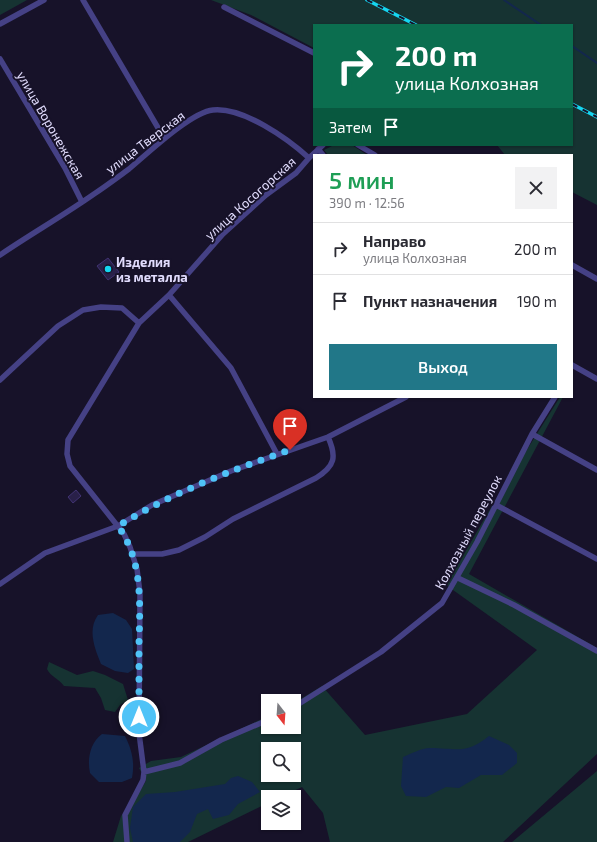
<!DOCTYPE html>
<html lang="ru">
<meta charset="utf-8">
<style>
:root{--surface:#fff;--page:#f2f2f3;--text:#2b2b33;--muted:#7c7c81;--line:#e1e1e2;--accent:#217788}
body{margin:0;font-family:"Exo 2",sans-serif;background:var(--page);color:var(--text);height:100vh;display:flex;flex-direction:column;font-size:15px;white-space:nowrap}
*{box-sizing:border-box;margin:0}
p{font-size:13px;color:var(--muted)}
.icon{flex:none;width:22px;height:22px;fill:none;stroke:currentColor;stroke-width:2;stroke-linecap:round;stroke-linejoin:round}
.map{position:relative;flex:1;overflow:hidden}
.sheet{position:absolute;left:313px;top:154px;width:260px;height:244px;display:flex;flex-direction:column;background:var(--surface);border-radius:0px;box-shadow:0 1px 3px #0004}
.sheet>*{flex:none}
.top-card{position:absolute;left:313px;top:24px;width:260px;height:122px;border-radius:0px;box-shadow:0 1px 3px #0004;background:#0b6e4f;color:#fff;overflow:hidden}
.needle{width:26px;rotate:163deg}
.fabs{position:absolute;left:261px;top:694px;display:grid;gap:8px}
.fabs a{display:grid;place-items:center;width:40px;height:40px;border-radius:0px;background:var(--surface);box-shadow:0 1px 3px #0004;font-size:20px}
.pin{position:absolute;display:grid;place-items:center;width:34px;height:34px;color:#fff;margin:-41px -17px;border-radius:50% 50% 50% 0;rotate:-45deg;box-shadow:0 0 4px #0007}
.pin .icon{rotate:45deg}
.me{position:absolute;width:44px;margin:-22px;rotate:0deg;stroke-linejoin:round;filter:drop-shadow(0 0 3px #0008)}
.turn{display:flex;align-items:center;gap:14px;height:84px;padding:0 16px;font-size:18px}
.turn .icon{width:52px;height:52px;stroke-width:2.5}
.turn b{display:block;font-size:28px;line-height:34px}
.then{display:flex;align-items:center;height:38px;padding:0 16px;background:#0003;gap:8px;font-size:15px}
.round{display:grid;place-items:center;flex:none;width:42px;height:42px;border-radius:0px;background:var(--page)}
.head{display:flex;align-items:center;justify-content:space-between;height:68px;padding:0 16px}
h1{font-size:24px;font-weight:600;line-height:30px;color:#1e9e55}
.primary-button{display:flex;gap:8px;margin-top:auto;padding:8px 16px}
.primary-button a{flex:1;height:46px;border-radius:0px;background:var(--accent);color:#fff;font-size:16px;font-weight:600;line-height:46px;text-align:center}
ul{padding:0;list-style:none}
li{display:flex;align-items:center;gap:12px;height:52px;padding:0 16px;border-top:1px solid var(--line)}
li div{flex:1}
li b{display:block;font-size:15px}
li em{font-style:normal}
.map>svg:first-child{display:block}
.green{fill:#163332;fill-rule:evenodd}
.water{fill:#13274d}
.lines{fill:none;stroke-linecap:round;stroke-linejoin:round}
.stream{stroke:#13274d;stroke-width:2}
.building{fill:#292049;stroke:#413373}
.street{stroke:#454185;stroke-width:5.5}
.rail-casing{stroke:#15d5f0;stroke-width:3.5}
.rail{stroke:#171229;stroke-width:2;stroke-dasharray:6;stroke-linecap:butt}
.route{stroke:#4fc3f7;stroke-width:7;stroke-dasharray:0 12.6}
.poi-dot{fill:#15d5f0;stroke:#171229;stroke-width:1.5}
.labels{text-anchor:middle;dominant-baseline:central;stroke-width:4;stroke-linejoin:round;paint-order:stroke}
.street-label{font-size:13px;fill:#e1dcfd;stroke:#171229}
.poi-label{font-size:13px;font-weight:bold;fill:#e1dcfd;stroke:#171229;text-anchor:start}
</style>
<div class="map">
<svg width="597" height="842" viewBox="0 0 597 842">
<rect width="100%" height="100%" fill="#171229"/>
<path class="green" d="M0,0H27L0,15Z
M211,0H597V205L572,192V155H505L497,145H572V25H314V48L251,15Z
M334,145H352L367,155H328L324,150Z
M560,397H563L469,574L597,648V754L503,842H330L323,813L302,787L281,797H268V803L188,842H113L121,816L134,801L146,781L139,768L151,761L181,757L268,716V727H294V703L322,686L365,735L467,714L537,650L446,585L493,504ZM268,749H294V775H268Z
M49,662L77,675L93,671L105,675L123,684L128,700L120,705L115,712L105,710L101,698L95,688L64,686C58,678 51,677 47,669Z
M597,771V842H512Z"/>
<path class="water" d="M113,613L126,620L132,629L134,669L128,673L115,671L101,664C95,649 87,630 98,615Z
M102,734L125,736C132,750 135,762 132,778L122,782H99L90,773C87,759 90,743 102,734Z
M489,736L509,745L517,753V763L502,775H481L459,788L446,787L426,797L406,796L401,786L403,757C411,754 421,748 430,748C457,748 465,755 489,736Z
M238,776L252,782L260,792L238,804L229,815L213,819L208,809L197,814L190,832L180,842H133L130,828L133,807L146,794L175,792L225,784L231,778Z"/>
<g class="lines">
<path class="stream" d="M504,0L541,25
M572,46L597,63"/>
</g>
<path class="building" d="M108,258L119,272L108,280L97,266Z
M76,490L81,496L73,503L68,497Z"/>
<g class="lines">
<path class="street" d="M83,0L164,138
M224,7L314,53
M0,24L44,0
M0,59L65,168L82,202
M358,145L375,155
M318,149L323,155
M0,255C31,234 64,215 94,194C106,186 118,177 129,169C147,154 191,112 213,110C243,107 287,138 309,158
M572,265L597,279
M169,295L231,368L277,454
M572,365L597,379
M0,380L58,326L83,310L101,307L122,308L139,323
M532,434L597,470
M496,505L597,559
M132,554H162L179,550L205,537L233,519L316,478C335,466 337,457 328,437
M458,578L514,605L597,651
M0,584L45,553L118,526L152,505L231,471L328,437L406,397
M294,707L381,652L442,603L477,542L532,434L555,397
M144,772L180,763L221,740L268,720
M127,842L125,815L143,780L144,772L139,733L140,593L137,569L130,547L124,534L70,466L67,454L68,440L139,323L169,295L223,234L266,195L296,173L309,158L323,145"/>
<g class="rail-casing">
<path id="rail" d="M367,0L416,25
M572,104L597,117"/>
</g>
<use href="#rail" class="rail"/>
</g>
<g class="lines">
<path class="route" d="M139,717C139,693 139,668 139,644C140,602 143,561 118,526C172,493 231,470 290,450"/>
</g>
<circle class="poi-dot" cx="108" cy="269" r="4"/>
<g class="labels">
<g class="street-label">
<text transform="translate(51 125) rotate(60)">улица Воронежская</text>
<text transform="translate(145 142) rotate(-37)">улица Тверская</text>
<text transform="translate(250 198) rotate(-42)">улица Косогорская</text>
<text transform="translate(468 532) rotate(-62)">Колхозный переулок</text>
</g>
<g class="poi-label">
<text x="116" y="262">Изделия<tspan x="116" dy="15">из металла</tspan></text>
</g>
</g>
</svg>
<div class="fabs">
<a><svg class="needle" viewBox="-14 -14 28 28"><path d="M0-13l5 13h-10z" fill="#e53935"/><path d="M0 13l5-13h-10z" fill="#7c7c81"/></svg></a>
<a><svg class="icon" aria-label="search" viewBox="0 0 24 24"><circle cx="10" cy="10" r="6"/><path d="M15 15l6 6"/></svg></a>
<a><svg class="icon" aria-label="layers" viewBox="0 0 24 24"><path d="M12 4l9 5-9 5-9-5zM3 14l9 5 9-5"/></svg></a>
</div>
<div class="pin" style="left:290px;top:450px;background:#d93025"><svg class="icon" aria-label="arrive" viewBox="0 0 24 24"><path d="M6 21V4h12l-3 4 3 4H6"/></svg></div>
<svg class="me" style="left:139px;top:717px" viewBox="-20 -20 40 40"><circle r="17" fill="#4fc3f7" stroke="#fff" stroke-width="3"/><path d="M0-11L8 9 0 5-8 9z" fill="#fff"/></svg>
<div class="top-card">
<div class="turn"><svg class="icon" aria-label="right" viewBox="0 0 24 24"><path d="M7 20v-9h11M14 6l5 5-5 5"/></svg><div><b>200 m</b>улица Колхозная</div></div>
<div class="then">Затем<svg class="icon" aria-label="arrive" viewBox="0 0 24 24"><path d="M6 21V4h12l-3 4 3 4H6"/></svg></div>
</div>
<section class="sheet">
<div class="head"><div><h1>5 мин</h1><p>390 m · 12:56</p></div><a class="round"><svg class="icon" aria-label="close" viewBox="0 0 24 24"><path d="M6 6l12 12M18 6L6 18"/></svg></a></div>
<ul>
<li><svg class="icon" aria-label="right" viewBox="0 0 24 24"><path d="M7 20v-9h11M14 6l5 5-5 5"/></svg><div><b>Направо</b><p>улица Колхозная</p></div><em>200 m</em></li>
<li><svg class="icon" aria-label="arrive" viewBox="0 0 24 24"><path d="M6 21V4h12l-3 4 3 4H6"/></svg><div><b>Пункт назначения</b></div><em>190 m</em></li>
</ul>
<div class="primary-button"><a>Выход</a></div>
</section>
</div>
